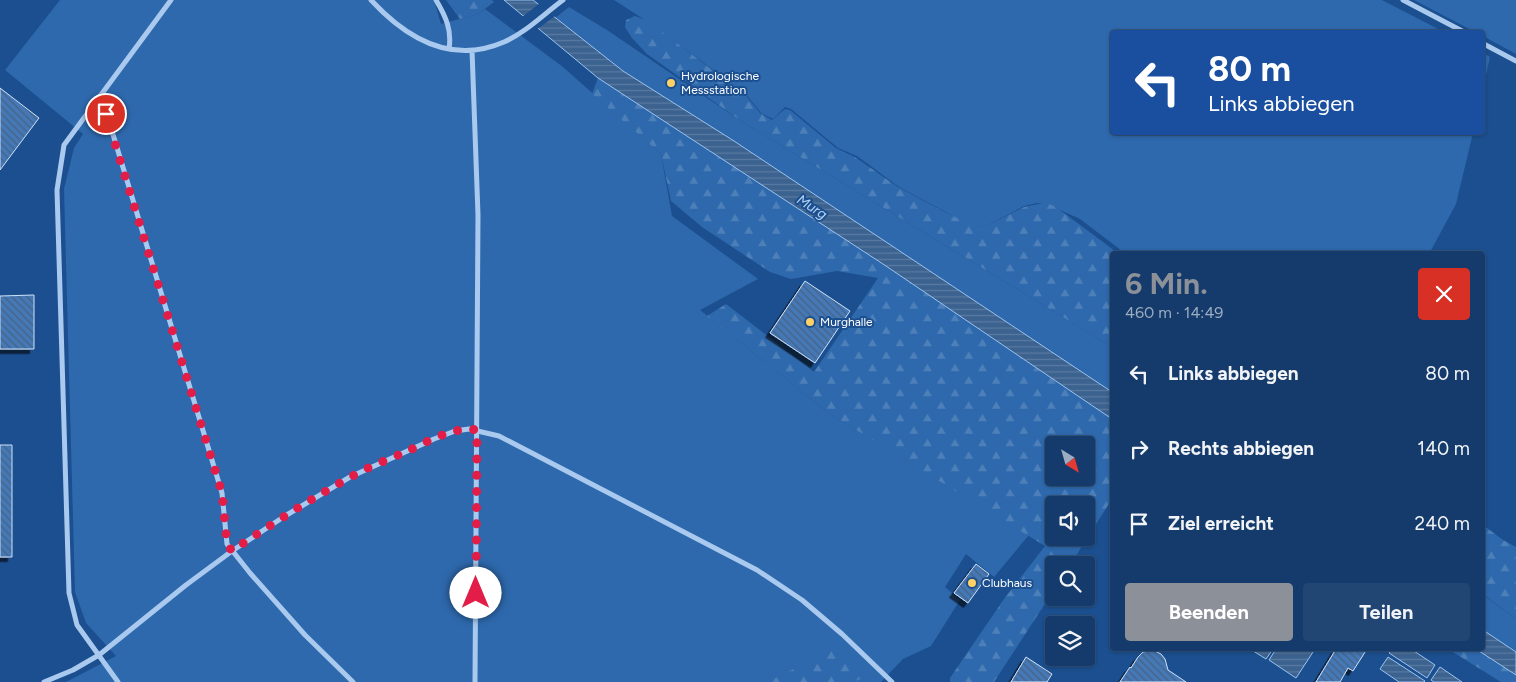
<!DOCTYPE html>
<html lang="de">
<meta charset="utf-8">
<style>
:root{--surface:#143b6b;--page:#214673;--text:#f1f3f6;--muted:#9dadc1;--line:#33557e;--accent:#8c9099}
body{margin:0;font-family:Figtree,sans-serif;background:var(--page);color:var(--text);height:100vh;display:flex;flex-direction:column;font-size:19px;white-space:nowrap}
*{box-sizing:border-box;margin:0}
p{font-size:16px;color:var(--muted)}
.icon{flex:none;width:28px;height:28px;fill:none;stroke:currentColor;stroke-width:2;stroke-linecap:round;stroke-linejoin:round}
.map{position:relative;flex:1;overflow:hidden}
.details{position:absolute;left:1110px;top:251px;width:375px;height:400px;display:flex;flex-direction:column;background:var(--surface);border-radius:5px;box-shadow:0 1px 4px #0004,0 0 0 1px var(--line)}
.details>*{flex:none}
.banner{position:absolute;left:1110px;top:30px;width:375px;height:105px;border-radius:5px;box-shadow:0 1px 4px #0004,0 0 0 1px var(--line);background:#1a4fa0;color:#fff;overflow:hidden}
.needle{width:32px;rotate:143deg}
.buttons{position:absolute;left:1045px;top:436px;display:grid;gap:10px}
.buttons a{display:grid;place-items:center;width:50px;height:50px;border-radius:5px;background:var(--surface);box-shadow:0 1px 4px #0004,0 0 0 1px var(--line);font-size:25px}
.pin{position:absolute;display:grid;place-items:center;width:42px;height:42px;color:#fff;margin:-21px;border:2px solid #fff;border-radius:50%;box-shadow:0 1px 5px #0007}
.me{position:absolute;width:55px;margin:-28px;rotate:0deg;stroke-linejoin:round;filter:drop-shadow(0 0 4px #0008)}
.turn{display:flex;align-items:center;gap:18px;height:105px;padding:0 15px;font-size:22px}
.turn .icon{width:65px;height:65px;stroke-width:2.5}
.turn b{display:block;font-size:35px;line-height:42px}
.round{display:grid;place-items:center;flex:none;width:52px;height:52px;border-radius:5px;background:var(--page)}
.overview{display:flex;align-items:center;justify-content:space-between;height:85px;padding:0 15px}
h1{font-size:30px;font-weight:700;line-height:38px;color:var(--accent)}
.action{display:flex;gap:10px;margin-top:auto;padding:10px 15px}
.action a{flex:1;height:58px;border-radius:5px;background:var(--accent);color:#fff;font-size:20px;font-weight:700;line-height:58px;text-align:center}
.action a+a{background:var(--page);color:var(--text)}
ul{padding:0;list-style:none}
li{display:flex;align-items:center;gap:15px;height:75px;padding:0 15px}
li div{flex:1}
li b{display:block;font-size:19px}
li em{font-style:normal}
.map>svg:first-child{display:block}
.grass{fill:#2e69ad}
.forest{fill:url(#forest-firs);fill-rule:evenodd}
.water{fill:url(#water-rules);stroke:#9cc4f0}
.pier{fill:#1b4f8f}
.building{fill:url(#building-back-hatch);stroke:#cfe3fa;filter:url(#shadow)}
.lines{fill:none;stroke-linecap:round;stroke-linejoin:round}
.minor{stroke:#a9c9ee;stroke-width:5}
.route{stroke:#e11d48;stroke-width:9;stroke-dasharray:0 16.2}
.poi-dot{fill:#ffd166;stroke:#1b4f8f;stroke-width:2}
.labels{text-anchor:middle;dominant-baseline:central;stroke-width:4;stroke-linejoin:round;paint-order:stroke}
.poi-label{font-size:12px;fill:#fff;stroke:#1b4f8f;text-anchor:start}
.water-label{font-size:14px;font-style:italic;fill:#b5d3f5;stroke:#1b4f8f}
</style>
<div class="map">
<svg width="1516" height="682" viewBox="0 0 1516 682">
<defs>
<pattern id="forest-firs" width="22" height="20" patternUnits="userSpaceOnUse" patternTransform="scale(1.25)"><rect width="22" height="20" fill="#2e69ad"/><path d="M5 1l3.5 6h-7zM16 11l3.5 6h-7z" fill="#4d80b9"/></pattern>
<pattern id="water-rules" width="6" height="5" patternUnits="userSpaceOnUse" patternTransform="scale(1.25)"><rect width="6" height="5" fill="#3c6290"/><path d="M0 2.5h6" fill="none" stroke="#597aa1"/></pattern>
<pattern id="building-back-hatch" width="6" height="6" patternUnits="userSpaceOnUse" patternTransform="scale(1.25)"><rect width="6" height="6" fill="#4478b7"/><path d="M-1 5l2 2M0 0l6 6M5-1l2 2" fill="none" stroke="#486282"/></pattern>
<filter id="shadow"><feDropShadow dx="-4.5" dy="4.5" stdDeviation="0" flood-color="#0009"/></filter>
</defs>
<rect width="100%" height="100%" fill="#1b4f8f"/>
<path class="grass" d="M60,0H434L441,24L478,14L485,9L563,67L661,154L672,216L758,279L700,310L827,412L1029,535L994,577L966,554L945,587L960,600L931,646L903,659L881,682H66L116,656L86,623L75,592L64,189L74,148L83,134L5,70Z
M614,0H1382L1444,32H1112V132L1473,133L1456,204L1429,254H1126L1080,219L1049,205L1037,203L1024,206L992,223L982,227L972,226L899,187L857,156L838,148L791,109L785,107L773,119L761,113L745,93L729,88L712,69L648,22Z
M1414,0H1516V54L1483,36L1482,32H1475Z
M569,7L607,30L741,121L1112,347V392L734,141L623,71L555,18Z
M1483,53L1490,57L1483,89Z
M1482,594L1516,619V652L1483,630Z"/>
<path class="forest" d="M446,0H492L494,2L478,14L460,19Z
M635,16L648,21L711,69L729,87L744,93L760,113L772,120L785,109L790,110L836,148L855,157L898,187L943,211L972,225L981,227L992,223L1024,207L1038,204H1049L1056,207L1119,254H1112V347L741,121L647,54L632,38L625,27L626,20Z
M598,78L886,266L1112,419V499L1070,565H1054V590L994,682H950V678L1004,599L1045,546L827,412L707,316L726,304L814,372L878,278L837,271L791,279L770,272L702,227L671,201L661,154L592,94ZM1054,445H1086V478H1054ZM1054,505H1086V538H1054Z
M1483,525L1503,540L1516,547V619L1483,594Z
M836,648L863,678L853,682H767Z
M1448,649H1476L1516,675V682H1501Z"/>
<path class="water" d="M504,0H533L623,71L734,141L1112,392V419L886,266L598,78Z
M1483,630L1516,652V675L1476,649H1482Z
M1250,649H1273L1266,659Z
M1276,649H1315L1296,678L1269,660Z
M1392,649H1411L1435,665L1427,678L1389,653Z
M1388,657L1425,681L1424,682H1399L1380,669Z
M1440,667L1462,682H1434L1431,680Z"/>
<path class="pier" d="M540,3L555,16L536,30L521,18Z"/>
<path class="building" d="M0,88L39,118L0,170Z
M805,281L850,311L815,363L770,333Z
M34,295V349H0V296Z
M0,445H12V557H0Z
M976,564L989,574L968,603L954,593Z
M1336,649H1367L1353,671L1348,668L1340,682H1316Z
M1149,651H1155L1161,654L1165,659L1168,670L1186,682H1120L1130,667L1131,668L1138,657L1143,652Z
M1026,657L1052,674L1047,682H1011Z"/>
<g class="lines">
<path class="minor" d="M371,0C406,38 451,65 504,42C525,33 544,14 563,0
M436,0C446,17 452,30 449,49
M1403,0L1464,32
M1482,43L1516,61
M472,50L478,215L475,682
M101,95L222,493L227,544L250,573L305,635L353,682
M44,682L73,670L99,655L186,585L232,551L285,516L350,477L434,439L455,431L469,429L499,436L757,570L802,600L842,634L892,682
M118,682L77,625L69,593L57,190L64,145L171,0"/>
</g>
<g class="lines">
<path class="route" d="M106,114L222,493L227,544L232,551C270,525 309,500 349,478C368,467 389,459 408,451C429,441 454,426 477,430L476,593"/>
</g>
<g class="poi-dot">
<circle cx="671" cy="83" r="5"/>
<circle cx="810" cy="322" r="5"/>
<circle cx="972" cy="583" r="5"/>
</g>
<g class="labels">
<g class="poi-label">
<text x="681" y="76">Hydrologische<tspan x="681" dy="14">Messstation</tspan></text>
<text x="820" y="322">Murghalle</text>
<text x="982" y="583">Clubhaus</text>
</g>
<g class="water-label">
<text transform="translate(812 207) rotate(33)">Murg</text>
</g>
</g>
</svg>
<div class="buttons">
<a><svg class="needle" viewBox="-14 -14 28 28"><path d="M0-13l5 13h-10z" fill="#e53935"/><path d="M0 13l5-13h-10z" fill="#9dadc1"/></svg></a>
<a><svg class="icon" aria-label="sound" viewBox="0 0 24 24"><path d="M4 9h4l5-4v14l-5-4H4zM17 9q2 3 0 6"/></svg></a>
<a><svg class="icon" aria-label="search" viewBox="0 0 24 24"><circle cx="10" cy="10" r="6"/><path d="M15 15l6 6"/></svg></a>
<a><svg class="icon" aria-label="layers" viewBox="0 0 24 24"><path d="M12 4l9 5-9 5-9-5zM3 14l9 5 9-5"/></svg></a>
</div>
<div class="pin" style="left:106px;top:114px;background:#d93025"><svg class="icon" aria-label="arrive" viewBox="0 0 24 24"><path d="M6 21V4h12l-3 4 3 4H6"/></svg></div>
<svg class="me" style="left:476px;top:593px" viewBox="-20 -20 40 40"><circle r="19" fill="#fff"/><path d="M0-13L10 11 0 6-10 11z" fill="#e11d48"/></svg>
<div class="banner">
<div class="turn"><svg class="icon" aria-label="left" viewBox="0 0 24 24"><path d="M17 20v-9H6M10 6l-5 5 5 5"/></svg><div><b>80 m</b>Links abbiegen</div></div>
</div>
<section class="details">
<div class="overview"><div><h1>6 Min.</h1><p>460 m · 14:49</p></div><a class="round" style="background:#d93025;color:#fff"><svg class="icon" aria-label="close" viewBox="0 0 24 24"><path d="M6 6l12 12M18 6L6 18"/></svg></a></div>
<ul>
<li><svg class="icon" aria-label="left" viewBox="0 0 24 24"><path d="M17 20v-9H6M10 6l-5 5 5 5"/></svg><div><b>Links abbiegen</b></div><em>80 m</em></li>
<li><svg class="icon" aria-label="right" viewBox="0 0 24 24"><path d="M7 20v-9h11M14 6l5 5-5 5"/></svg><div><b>Rechts abbiegen</b></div><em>140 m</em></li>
<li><svg class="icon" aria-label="arrive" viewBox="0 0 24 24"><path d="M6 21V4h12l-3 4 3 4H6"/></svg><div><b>Ziel erreicht</b></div><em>240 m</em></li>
</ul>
<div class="action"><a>Beenden</a><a>Teilen</a></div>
</section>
</div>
